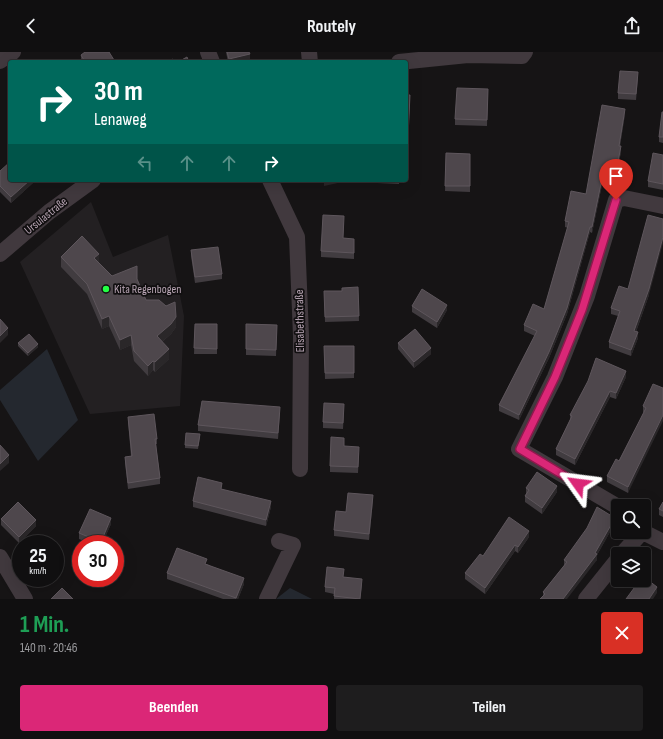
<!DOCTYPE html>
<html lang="de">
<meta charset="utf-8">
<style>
:root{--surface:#100f10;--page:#1e1d1e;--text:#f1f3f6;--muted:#9c9c9f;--line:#302f30;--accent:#db2777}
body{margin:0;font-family:"Sofia Sans Condensed",sans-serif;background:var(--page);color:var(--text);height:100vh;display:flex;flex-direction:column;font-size:15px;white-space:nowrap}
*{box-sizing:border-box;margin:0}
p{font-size:13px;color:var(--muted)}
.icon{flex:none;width:22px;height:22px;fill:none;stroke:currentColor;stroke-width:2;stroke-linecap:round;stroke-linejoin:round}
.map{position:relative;height:547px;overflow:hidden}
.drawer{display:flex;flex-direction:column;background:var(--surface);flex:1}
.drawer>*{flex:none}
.banner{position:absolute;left:8px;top:8px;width:400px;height:122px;border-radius:4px;box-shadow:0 4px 16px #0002,0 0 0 1px var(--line);background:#00695c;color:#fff;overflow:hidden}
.controls{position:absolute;left:611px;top:447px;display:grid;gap:8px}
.controls a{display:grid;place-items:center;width:40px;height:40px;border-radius:4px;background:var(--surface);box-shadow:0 4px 16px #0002,0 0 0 1px var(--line);font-size:20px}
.speed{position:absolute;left:12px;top:483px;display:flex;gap:8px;font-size:20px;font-weight:700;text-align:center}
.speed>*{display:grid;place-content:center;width:52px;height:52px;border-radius:50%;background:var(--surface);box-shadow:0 4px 16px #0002,0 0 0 1px var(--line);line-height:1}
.speed small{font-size:10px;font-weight:400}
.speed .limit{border:6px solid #d22;background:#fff;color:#111}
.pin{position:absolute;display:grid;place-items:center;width:34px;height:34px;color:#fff;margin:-41px -17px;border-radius:50% 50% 50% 0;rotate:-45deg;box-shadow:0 0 4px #0007}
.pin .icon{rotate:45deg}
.me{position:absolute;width:44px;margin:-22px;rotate:301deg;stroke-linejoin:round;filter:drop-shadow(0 0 3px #0008)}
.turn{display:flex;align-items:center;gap:14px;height:84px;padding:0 20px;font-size:18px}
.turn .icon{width:52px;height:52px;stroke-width:2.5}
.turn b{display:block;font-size:28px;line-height:34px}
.lanes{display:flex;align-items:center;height:38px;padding:0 20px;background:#0003;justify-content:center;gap:20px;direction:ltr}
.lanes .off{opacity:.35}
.round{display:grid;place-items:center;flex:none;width:42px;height:42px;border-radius:4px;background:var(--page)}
.head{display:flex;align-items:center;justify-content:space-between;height:68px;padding:0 20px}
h1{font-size:24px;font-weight:700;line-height:30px;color:#1e9e55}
.cta{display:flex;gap:8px;margin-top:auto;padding:8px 20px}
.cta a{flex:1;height:46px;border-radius:4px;background:var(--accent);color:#fff;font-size:16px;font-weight:700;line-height:46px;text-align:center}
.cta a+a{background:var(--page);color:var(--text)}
header{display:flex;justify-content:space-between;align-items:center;height:52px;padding:0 20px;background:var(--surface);font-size:18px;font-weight:700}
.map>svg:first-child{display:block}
.built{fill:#232022}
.green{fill:#24282f}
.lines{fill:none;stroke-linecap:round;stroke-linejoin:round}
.minor{stroke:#41393e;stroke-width:16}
.wall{fill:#413c40}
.shaded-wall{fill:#2a2729}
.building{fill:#4e474c;stroke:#5e565c}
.route-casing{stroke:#8e194d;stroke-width:10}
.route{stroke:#db2777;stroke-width:7}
.poi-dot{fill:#23ff44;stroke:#110f10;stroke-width:1.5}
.labels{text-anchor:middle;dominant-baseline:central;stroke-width:3.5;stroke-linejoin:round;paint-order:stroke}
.street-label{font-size:12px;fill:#b8a5b4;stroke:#110f10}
.poi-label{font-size:12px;fill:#b8a5b4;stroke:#110f10;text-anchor:start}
</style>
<header><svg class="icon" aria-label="back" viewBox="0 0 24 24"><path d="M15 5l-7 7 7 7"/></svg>Routely<svg class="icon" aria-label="share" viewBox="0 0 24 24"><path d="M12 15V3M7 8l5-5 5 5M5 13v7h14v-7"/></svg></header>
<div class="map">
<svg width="663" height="547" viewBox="0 0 663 547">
<rect width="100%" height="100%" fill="#161415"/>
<path class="built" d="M91,150L113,205L168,183L184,264L180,354L90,362L20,210Z"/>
<path class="green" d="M47,297L78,368L38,409L0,348V338Z
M290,536L312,547H276Z"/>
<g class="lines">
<path class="minor" d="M208,0L212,10
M309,0L310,10
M0,9L13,0
M399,10L468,3L522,4L525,0
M270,128L297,185L301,284L300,417
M0,202L49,160L93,128
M618,455L519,397L555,325L587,244L616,148L624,146L663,154
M643,480L663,490
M622,502L642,480
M0,505L25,547
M267,547L293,493L279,489
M586,547L618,507"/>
</g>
<path class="wall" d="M226,0H249L250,8L242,10H228Z
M81,3L114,10H82L81,8Z
M638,26L636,48L618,47V41Z
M488,37L487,74L455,73V67Z
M406,43L410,48L408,90H406Z
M663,60V91L659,90V85Z
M625,62L620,94L621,100L615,130L603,128L592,181L590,180L567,262L549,306L519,368L499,359V353L535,284L524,279V273L544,257L568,176L565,175V169L586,142Z
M446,101L470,102V140L445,139Z
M663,103V138L648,135V129Z
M0,119L34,128V130L11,151L0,140Z
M377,128H399V132L377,131Z
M344,170L343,186L354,187V207L321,205V199Z
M191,198L222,222V227L195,231L191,204Z
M61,205L99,212L112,224L137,227L146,248L176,275L171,282L162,290L169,307L155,320L153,318L148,324L134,309L131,293L120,298L109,274L102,277L87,242L61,215Z
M358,235L359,269L325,270L324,239H342Z
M628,237L649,243L636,280L638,286L631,304L609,296V290L618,264L611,262V256Z
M412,254L447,258L437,276L412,260Z
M195,272H217V302H194Z
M246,272L277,273L276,304L246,303Z
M18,291L38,295L28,304L18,294Z
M398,291L431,302L414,316L398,297Z
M324,294H354V326L325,327Z
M626,325L616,347L610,345L575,413L556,403V397L570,368V363Z
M663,336L628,441L607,430V424L619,409L644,360H643V354Z
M344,358L343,377L323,376V370Z
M280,361L278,387L198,379V373Z
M128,365L157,387V392H156L160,426V432L128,437L125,411V405L131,404L128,370Z
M200,385L198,397L185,396V393Z
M344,394L359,401L358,421L330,420V414Z
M526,436L557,440L542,462L525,450V444L526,442Z
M222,437L271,455L266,474L193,455V449Z
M373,449L369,488L334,484V478L346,460Z
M663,450V465L659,463V457Z
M1,467L36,474L19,491L1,473Z
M615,471L597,503V508L543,544V540L564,514V508Z
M111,472L102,492H91L79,487V481Z
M529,485L518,501L515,499L485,542L465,527V521L483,504Z
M207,512L244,532L238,547H223L167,527V521Z
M344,525L362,533L360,547H334V542L325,540V535Z
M36,526H50L43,533Z"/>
<path class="shaded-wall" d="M250,2V8L242,10H229V7Z
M625,57V62L619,100V94Z
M621,94V100L615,130V125Z
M603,122V128L592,181V175Z
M30,128H34V130L11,151V145Z
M324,128H347V129L324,134Z
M590,175V180L567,262L549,306L519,368V363Z
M663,185V191L649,243L634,285V279Z
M99,202V212L94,206Z
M447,253V258L437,276V270Z
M109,264V274L102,277V267Z
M176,265V275L171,282L157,294V284Z
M8,276V283L0,291V284Z
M638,280V286L631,304V298Z
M131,283V293L120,298V288Z
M38,292V295L28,304V301Z
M431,296V302L414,316V310Z
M169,297V307L155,320V310Z
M153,309V318L148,324V314Z
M626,319V325L616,347V341Z
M610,339V345L575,413V407Z
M663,363V369L628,441V435Z
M9,403V411L0,419V412Z
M557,434V440L542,462V456Z
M373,443V449L369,488V482Z
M271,449V455L266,474V468Z
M111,466V472L102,492H101V490Z
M615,466V471L597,503V508L567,547H563L595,501Z
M36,468V474L19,491V485Z
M529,479V485L518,501V495Z
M515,493V499L485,542V536Z
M59,511V517L55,521V515Z
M45,526H50L43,533V527Z
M244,526V532L238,547H236Z
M362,527V533L360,547Z
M657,535V541L653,547H649Z"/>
<path class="building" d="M85,0H109L114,8L110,10H85L81,3Z
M227,0H249L250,2L229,7Z
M187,5L189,10H178Z
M173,7L175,10H168Z
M620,19L638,20L636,42L618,41Z
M457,36L488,37L487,68L455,67Z
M406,43H410L408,84H406Z
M602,53L625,57L619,94H621L615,125L603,122L592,175H590L567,256L549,300L519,363L499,353L537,279L524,273L533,252L544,257L569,170L565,169L571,139L586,142Z
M662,60H663V85H659Z
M446,101L470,102V134H445Z
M653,101L663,103V132L648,129Z
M10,110V128H30L11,145L0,134V119Z
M323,163L344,164L343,186L354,187V201L321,199Z
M648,163L663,167V185L649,237L634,279L638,280L631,298L609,290L620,259L611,256L619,234L628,237Z
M82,184L99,202L94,206L112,224L137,214V227L146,248H159L166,254L175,250L176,265L171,272L157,284L169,297L155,310L153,309L148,314L134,299L131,283L120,288L109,264L102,267L87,232L61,205Z
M218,195L222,222L195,225L191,198Z
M358,235L359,264L325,265L324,239H342V236Z
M422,237L447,253L437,270L412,254Z
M0,267L8,276L0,284Z
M195,272H217V297L194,296Z
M246,272L277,273L276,298L246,297Z
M415,277L431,296L414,310L398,291Z
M29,282L38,292L28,301L18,291Z
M324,294H354V321H325Z
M596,306L626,319L616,341L610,339L575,407L556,397L572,364L570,363L588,329Z
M653,332L663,336V363L628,435L607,424L616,407L619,409L646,356L643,354Z
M202,349L280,355L278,381L198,373Z
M324,351L344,352L343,371L323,370Z
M154,362L157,387H155L160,426L128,431L125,405L132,404L128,365Z
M186,381L200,382L198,394L185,393Z
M331,385L344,386V394L359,395L358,415L330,414Z
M0,393L9,403L0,412Z
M537,420L557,434L542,456L525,444L529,438L526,436Z
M198,425L222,431L221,437L271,449L266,468L193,449Z
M348,441L373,443L369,482L334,478L336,459L346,460Z
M18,450L36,468L19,485L1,467Z
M663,450V459L659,457Z
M597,455L615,466L595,501L597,502L563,547H540L545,542L543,540L567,510L564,508L587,476Z
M90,457L111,466L101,490L79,481Z
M509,465L529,479L518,495L515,493L485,536L465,521L480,502L483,504Z
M177,496L207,507L205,512L244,526L236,546L167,521Z
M55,508L59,511L55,515Z
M327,515L344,517L343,525L362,527L360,547L334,544L335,536L325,535Z
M644,525L657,535L649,547H626L640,528H644Z
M62,536L73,547H51Z"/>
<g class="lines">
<g class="route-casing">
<path id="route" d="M578,432L520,397L555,325L582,258L616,148"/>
</g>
<use href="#route" class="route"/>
</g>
<circle class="poi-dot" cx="106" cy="237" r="4"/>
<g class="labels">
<g class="street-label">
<text transform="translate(46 164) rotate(-39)">Ursulastraße</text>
<text transform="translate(300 269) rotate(-91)">Elisabethstraße</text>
</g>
<g class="poi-label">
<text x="114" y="237">Kita Regenbogen</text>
</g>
</g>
</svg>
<div class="controls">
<a><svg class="icon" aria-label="search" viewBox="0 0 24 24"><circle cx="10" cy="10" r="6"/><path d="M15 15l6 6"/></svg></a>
<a><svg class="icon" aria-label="layers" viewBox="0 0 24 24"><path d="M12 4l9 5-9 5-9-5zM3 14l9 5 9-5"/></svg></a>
</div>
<div class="speed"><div>25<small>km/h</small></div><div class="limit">30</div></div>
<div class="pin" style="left:616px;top:148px;background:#d93025"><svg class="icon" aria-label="arrive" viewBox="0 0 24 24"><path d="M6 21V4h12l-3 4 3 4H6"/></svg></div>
<svg class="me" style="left:578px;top:432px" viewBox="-20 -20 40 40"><path d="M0-17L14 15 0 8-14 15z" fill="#db2777" stroke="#fff" stroke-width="4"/></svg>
<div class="banner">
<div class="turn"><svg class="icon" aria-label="right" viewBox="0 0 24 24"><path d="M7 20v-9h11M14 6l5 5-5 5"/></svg><div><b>30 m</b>Lenaweg</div></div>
<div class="lanes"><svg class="icon off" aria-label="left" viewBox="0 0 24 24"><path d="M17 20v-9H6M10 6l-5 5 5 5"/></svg><svg class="icon off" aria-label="ahead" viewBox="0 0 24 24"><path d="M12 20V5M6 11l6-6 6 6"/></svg><svg class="icon off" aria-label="ahead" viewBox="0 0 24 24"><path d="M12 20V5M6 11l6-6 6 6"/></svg><svg class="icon" aria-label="right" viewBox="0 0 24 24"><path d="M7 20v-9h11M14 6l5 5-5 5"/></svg></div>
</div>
</div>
<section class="drawer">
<div class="head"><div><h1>1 Min.</h1><p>140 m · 20:46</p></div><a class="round" style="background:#d93025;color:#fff"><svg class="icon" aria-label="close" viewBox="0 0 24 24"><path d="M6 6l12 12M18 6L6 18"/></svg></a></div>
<div class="cta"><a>Beenden</a><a>Teilen</a></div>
</section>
